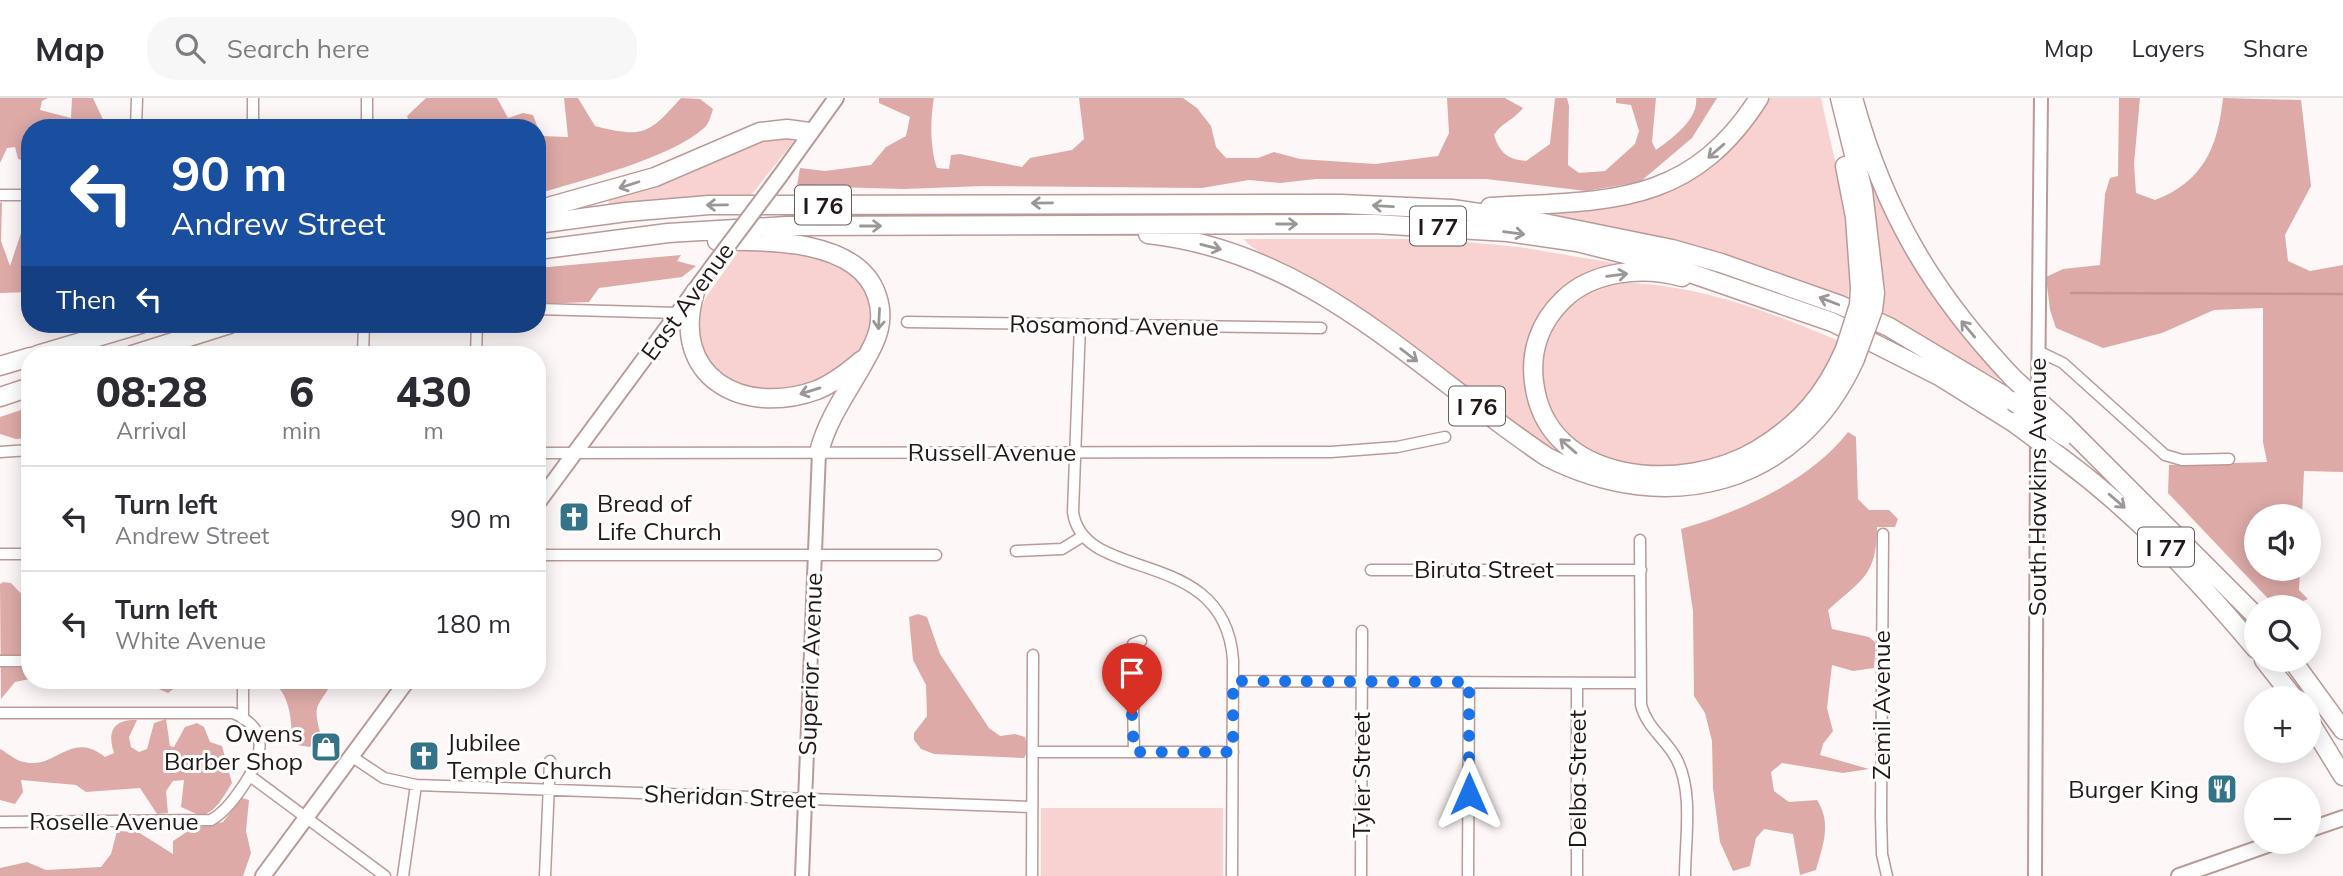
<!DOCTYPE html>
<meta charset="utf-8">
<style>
:root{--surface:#fff;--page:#f7f7f7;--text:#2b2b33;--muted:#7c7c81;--line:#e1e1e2}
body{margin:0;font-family:Mulish,sans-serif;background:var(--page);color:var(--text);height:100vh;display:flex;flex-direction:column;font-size:26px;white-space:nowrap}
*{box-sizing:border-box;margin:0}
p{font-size:23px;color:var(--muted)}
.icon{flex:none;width:38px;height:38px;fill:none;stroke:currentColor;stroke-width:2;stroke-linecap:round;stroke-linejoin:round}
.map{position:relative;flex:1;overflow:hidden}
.details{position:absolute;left:21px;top:248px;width:525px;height:343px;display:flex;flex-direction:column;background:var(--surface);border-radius:28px;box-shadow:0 4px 18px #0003}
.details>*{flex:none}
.guide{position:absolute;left:21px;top:21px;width:525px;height:214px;border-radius:28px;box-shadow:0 4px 18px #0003;background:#1a4fa0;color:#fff;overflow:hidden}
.buttons{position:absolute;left:2244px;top:406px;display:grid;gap:14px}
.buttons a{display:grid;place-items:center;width:77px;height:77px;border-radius:50%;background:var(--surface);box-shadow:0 4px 18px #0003;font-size:35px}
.pin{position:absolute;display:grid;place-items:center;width:60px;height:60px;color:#fff;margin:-72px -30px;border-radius:50% 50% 50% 0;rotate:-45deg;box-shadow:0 0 7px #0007}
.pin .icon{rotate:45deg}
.me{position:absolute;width:77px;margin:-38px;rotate:0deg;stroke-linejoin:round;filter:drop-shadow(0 0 5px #0008)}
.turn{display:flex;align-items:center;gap:24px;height:147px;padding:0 35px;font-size:32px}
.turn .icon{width:91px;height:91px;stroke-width:2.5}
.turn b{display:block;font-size:49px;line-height:60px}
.then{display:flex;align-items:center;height:66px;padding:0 35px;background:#0003;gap:14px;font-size:26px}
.eta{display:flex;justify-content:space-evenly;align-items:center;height:119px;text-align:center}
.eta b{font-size:42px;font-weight:800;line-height:49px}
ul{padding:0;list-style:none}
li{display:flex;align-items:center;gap:21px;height:105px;padding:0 35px;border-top:2px solid var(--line)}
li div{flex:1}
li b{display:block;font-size:26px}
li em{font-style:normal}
header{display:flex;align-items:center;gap:42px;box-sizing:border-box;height:98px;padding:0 35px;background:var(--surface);border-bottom:2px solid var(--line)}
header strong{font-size:33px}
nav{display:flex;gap:38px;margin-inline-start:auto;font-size:24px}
.search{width:490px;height:63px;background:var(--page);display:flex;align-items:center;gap:18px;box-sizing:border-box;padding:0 24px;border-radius:28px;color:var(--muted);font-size:26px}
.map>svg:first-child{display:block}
.green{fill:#f7d2d0}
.forest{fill:#ddaaa7}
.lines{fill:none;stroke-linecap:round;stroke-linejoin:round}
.stream{stroke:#c49390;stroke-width:2.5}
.minor-casing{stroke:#b99a98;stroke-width:13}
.tertiary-casing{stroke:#b99a98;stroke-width:16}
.secondary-casing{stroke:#b99a98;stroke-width:18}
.motorway-casing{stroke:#b99a98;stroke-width:21}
.minor{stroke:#fff;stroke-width:10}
.tertiary{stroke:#fff;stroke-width:12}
.secondary{stroke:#fff;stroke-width:14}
.motorway{stroke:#fff;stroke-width:18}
.secondary-bridge-casing{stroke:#b99a98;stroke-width:18;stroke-linecap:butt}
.motorway-bridge-casing{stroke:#b99a98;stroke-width:21;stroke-linecap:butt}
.secondary-bridge{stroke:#fff;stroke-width:14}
.motorway-bridge{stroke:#fff;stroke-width:18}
.oneway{stroke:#9c9797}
.route{stroke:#1a73e8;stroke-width:12;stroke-dasharray:0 21.6}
.labels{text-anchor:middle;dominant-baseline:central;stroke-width:6;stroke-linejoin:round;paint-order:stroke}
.shield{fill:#fff;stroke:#655d5d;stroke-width:2}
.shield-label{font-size:23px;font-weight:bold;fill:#231717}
.street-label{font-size:24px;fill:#231717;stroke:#fff}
.poi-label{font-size:24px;fill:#231717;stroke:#fff;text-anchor:start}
</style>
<header>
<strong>Map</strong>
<div class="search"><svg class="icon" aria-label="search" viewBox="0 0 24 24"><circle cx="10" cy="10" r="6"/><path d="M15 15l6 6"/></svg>Search here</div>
<nav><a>Map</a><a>Layers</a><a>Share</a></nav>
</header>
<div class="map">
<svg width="2343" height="778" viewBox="0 0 2343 778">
<rect width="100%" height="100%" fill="#fef7f7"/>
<path class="green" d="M1768,0H1821C1835,66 1856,135 1848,202C1746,163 1645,131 1537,117V114C1639,111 1715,95 1768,0Z
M789,37L793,44L748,101L608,109L609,102C628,96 648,92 667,85C708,70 744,40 789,37Z
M1868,80C1904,156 1946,221 2002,283L1878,217L1879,140Z
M1244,141H1436L1519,149L1620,166C1609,176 1582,176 1566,188C1525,220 1514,273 1535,320C1544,340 1567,356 1584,370C1492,329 1421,248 1336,194C1318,183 1252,155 1244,141Z
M743,147L784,150L852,171L877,214L869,245L845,271L797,293L741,292L702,263L695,225L706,199Z
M1605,184C1692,184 1760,210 1839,243C1805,336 1690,397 1595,359C1578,351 1568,337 1558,322C1532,288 1536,236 1568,206C1578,197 1594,191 1605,184Z
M1041,710H1223V778H1041Z"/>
<path class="forest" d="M0,0H48L42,3L40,12L71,20L72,0H93L107,30H30V64L18,61L15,49L7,50L0,65Z
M426,0H497L508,20L523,15L533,17L541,38L568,39L564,0H578L595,28C643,40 648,37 681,0L700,1L713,11C711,17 709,26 704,30C669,61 582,82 537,96V30H411L407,18Z
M879,0H934C930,21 930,50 937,70L949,71L951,57L960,56L1022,69L1030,60L1072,52L1084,41L1079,0H1183L1197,10L1211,28L1216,49L1226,60H1258L1274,54L1300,61L1375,66L1438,58L1449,35L1447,0H1505L1523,10C1514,22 1502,24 1494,37C1500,55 1507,61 1526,63L1550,46L1555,0H1567L1569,8L1568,67L1579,75L1605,73L1635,46L1639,33L1631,7L1616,5V0H1656L1652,44L1656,52C1671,41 1699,21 1696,0H1717L1692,40L1640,84L1586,93L1486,81H1316L1280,85L1249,82L1202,90L983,88L904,91L797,88L800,70L825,73L871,67L886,49L906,38L910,19L879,5Z
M2119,0H2140L2134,66L2136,95L2155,102C2203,84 2218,49 2223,0L2301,2L2311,88L2285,137L2288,163L2310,173L2343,167V374L2304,373L2302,418H2256V471H2300L2299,492L2308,501L2288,509H2276L2168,395L2169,367L2267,364L2263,344V210L2214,212L2162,235L2103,250L2056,230L2050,212L2046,179L2063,171L2100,167L2105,96L2110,80L2118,78Z
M2,104L1,143L10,168L21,135L30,136V194L0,195V105Z
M681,157L677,163L696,168L682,179L599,190L589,204L537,206V170Z
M30,309V340L16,341L0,336V319Z
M1848,334L1856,339L1858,401L1869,412H1889L1898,421L1895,429H1877C1877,478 1861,482 1828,512L1832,531L1869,539L1876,545L1874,570L1853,573L1832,567L1827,610L1833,633L1823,646L1820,657L1869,671L1843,675L1782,665L1771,674L1774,693L1789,704L1817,702C1832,726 1823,746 1816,772L1800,777L1793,736L1764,731L1756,740L1750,768L1733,773L1720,744L1713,690L1712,643L1705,615L1694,598L1693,513L1681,431C1740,414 1810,383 1848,334Z
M3,484L11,485L30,505V581L15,584L1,601L0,486Z
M918,516L927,519L940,556L989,630L1000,638L1015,636L1025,639L1028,653L1024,660L934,656L921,651L914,642V635L927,618L926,587L913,562L909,519Z
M102,583H184L168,595L154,589Z
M268,583H333C316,613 312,604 322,642L309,649L292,646C292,627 291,590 268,583Z
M166,621L170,648L174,649L185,629L197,625L204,629L210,644L222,648L232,685C223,699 217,713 201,718L181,709L184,682L173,683L166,693L168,715L157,716L140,690L86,694L76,687L21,682L23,694L15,706L0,702V651C13,658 16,665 34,665C58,665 74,634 105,659L114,655C107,634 113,621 137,622L129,639L131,649L139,654L147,651L154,625Z
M242,700L249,702L246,733L251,755L243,778H0V770L27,764L46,772L101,769L111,756L117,733L138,734L173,756V743L191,731L223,724Z"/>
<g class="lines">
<path class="stream" d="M2071,195L2343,196"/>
<g class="minor-casing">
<path id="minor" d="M136,30L137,0
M253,30V0
M367,30V0
M0,97H30
M537,211L678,215
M907,224L1321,230
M1080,227L1073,414C1083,487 1225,446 1233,562L1232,778
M2038,253L2063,265L2165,357L2182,362L2229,361
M363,257L364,226
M476,257L477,226
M0,354L30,352
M537,355L1331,354L1397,349L1445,339
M1883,436L1881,718L1882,756L1887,778
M1640,442L1641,607C1647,630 1665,640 1676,660C1694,693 1685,742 1685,778
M1016,453L1062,451L1083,438
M0,456H30
M537,457H936
M1371,472H1641
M0,563H30
M1233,583L1640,585
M0,615H233C274,632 260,664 241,691C233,703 224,715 211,722L0,724
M243,621V583
M1033,654H1233
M1134,654L1132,552L1133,546L1141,543
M351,658L384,680L416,687L1032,709
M250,678L385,778
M403,778L416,687
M545,778L550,663
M1032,778L1033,557
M1361,778L1362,533
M1468,778L1469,584
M1577,778V585"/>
</g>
<g class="tertiary-casing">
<path id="tertiary" d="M2038,305L2041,0
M802,778L819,354
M2035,778L2037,337"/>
</g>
<g class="secondary-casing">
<path id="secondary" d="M780,78L836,0
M537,406L712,169
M2308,732L2343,720
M263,778L407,583
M2179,778L2276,744"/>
</g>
<g class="motorway-casing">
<path id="motorway" d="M1840,0L1863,93L1875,195
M1853,0C1884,114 1933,196 2014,281
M1845,68L1855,119L1860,190
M1490,109C1606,102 1689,110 1759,0
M537,112L655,79L760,34L787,31L809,34
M537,126L626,114L709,107L1341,106L1452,111L1534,123L1672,151L1721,165L1840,207L1889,229L2013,303
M1148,136C1313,154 1417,272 1547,359C1667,420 1798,388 1855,261
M717,143C766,142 859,141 877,198C882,213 881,230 874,245C857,282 829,314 819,354
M537,152L668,135L787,128L1374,126L1508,134L1577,144L1661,165L1832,224L1941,279L2013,324
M1682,179C1642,168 1592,173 1563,202C1540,224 1530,253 1534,284C1546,388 1684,396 1757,352C1800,326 1825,297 1845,251
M695,194C669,279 743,319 817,292C834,285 848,274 862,262
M37,257L141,226
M132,257L230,226
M0,268L30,259
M0,299L30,289
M2064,326L2256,518
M2063,361C2137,416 2197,481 2256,551
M2264,562L2294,600
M2292,562L2343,632
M2308,621L2343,678"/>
</g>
<use href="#minor" class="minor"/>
<use href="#tertiary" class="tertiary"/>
<use href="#secondary" class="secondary"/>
<use href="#motorway" class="motorway"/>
<g class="secondary-bridge-casing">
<path id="secondary-bridge" d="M712,169L780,78"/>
</g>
<g class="motorway-bridge-casing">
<path id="motorway-bridge" d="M1845,251L1859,207L1860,190
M1855,261L1873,212L1875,195
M2014,281L2064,326
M2013,303L2064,338
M2013,324L2063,361"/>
</g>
<use href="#secondary-bridge" class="secondary-bridge"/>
<use href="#motorway-bridge" class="motorway-bridge"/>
</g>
<defs><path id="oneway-shaft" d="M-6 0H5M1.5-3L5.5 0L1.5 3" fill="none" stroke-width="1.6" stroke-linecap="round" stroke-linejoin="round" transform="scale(1.75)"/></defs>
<g class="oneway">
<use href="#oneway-shaft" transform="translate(1716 53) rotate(139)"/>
<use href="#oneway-shaft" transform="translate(629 87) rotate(162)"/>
<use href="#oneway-shaft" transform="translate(1042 105) rotate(179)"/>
<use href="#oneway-shaft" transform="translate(717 107) rotate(179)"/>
<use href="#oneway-shaft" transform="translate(1383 108) rotate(-177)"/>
<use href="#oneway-shaft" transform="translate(1287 126)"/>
<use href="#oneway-shaft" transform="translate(871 128)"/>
<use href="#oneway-shaft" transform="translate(1514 135) rotate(7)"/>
<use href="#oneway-shaft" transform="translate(1211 149) rotate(14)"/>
<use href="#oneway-shaft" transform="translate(1617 177) rotate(-7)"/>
<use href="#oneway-shaft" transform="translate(1829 203) rotate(-159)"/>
<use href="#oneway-shaft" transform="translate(879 221) rotate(93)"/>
<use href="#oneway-shaft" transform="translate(1968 231) rotate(-130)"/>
<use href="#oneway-shaft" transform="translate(1409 257) rotate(37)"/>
<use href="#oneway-shaft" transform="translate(810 293) rotate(163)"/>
<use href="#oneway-shaft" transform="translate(1568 348) rotate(-139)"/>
<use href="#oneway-shaft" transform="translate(2117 403) rotate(41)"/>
</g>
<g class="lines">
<path class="route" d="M1132,617L1134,654H1233V583L1469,584V696"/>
</g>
<defs>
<g id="church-square" transform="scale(1.575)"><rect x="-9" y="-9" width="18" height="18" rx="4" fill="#357389" stroke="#fff"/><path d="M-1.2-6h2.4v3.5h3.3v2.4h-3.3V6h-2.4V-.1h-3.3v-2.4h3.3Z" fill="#fff"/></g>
<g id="shop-square" transform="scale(1.575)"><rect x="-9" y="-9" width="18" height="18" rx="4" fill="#357389" stroke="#fff"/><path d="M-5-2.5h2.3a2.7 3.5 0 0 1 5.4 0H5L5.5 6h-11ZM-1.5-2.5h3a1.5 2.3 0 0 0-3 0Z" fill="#fff"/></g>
<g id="restaurant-square" transform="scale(1.575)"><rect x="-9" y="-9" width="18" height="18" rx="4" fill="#357389" stroke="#fff"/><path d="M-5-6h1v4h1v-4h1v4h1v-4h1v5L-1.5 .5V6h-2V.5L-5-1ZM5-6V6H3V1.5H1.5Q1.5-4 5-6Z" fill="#fff"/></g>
</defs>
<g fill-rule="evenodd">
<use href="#church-square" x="574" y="419"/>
<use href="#shop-square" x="326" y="649"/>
<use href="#church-square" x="424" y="658"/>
<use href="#restaurant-square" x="2222" y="691"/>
</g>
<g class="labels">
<g class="shield">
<rect x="795" y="87.5" width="56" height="39" rx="5"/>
<rect x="1410" y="108.5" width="56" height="39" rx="5"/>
<rect x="1449" y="288.5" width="56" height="39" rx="5"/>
<rect x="2138" y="429.5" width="56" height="39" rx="5"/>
</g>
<g class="shield-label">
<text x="823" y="107">I 76</text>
<text x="1438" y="128">I 77</text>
<text x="1477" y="308">I 76</text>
<text x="2166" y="449">I 77</text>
</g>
<g class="street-label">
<text transform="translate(687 203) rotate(-54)">East Avenue</text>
<text transform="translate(1114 227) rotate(1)">Rosamond Avenue</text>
<text x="992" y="354">Russell Avenue</text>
<text transform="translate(2037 389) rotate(-90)">South Hawkins Avenue</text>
<text x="1484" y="471">Biruta Street</text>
<text transform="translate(810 566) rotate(-88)">Superior Avenue</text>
<text transform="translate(1881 607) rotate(-90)">Zemil Avenue</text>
<text transform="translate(1361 677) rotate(-90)">Tyler Street</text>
<text transform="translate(1577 681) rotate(-90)">Delba Street</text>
<text transform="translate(730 698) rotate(2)">Sheridan Street</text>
<text x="114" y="723">Roselle Avenue</text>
</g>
<g class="poi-label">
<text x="597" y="405">Bread of<tspan x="597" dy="28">Life Church</tspan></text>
<text x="303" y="635" text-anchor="end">Owens<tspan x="303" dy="28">Barber Shop</tspan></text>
<text x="447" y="644">Jubilee<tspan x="447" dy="28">Temple Church</tspan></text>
<text x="2199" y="691" text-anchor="end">Burger King</text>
</g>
</g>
</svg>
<div class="buttons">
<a><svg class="icon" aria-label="sound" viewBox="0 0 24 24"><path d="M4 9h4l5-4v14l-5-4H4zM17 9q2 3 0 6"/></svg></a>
<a><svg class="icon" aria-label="search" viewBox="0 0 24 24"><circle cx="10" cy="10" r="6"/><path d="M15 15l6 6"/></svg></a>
<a>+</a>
<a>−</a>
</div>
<div class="pin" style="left:1132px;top:617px;background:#d93025"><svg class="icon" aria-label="arrive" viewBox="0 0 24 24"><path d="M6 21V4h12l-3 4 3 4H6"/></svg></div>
<svg class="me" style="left:1469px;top:696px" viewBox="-20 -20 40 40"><path d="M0-17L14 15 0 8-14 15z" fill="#1a73e8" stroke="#fff" stroke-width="4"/></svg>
<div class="guide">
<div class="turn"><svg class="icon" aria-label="left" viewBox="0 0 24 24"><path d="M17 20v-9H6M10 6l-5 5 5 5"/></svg><div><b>90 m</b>Andrew Street</div></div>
<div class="then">Then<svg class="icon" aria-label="left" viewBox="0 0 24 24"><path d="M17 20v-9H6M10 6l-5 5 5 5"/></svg></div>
</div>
<section class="details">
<div class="eta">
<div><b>08:28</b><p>Arrival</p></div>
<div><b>6</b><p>min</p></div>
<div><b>430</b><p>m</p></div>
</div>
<ul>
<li><svg class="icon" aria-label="left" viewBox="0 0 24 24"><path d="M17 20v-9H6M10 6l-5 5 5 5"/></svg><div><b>Turn left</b><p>Andrew Street</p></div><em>90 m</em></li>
<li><svg class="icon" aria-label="left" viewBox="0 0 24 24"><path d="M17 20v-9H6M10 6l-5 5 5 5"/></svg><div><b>Turn left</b><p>White Avenue</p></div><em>180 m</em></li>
</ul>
</section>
</div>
